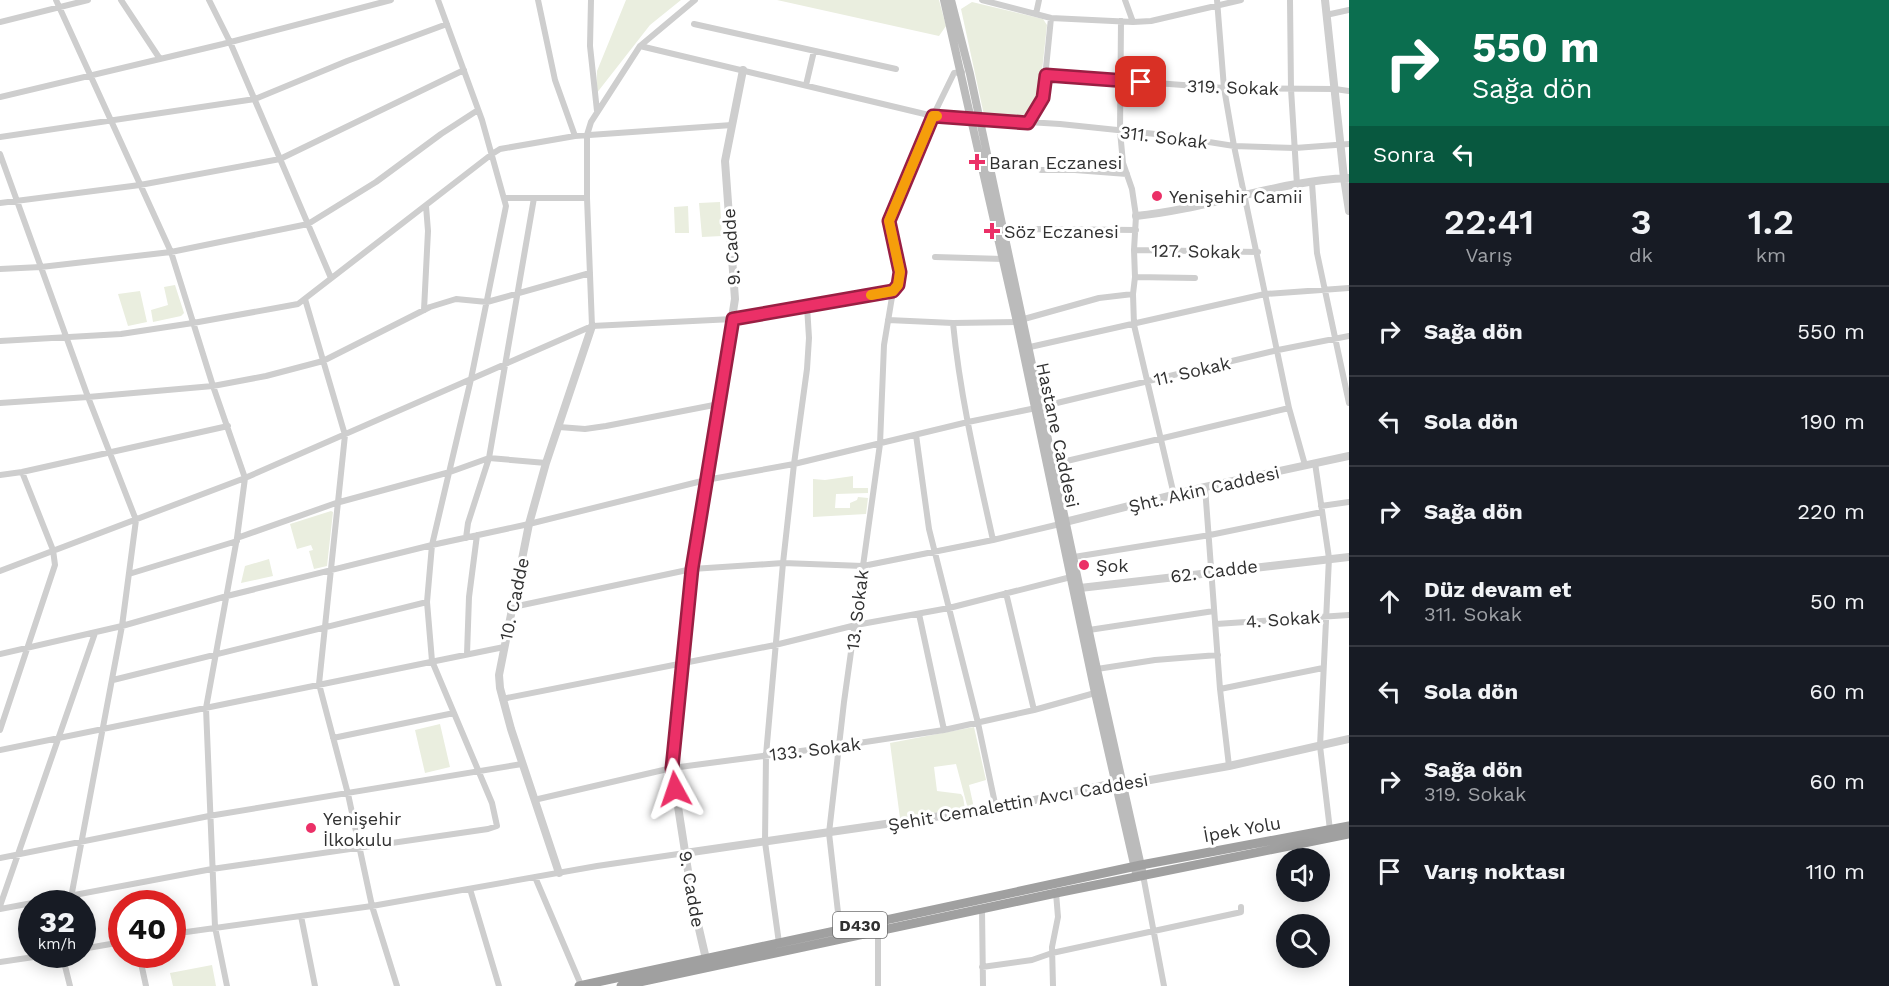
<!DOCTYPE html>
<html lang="tr">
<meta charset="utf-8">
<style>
:root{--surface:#171b24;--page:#242831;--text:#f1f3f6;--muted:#9ea1a6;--line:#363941}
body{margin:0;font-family:"Work Sans",sans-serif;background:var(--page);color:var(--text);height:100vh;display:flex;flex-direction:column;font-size:22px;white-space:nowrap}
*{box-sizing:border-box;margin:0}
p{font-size:20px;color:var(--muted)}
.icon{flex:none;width:33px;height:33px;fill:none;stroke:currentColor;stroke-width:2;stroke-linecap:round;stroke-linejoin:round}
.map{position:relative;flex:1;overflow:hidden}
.side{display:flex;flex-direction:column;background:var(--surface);width:540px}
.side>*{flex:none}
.top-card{background:#0b6e4f;color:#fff;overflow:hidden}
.tools{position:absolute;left:1276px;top:848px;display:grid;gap:12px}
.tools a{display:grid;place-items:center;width:54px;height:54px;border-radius:50%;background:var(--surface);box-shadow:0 3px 15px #0003;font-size:30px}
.speed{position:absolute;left:18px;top:890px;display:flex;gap:12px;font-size:30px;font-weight:700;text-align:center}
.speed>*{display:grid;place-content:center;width:78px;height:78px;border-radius:50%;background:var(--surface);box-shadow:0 3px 15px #0003;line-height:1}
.speed small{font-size:15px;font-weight:400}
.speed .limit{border:9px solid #d22;background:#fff;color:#111}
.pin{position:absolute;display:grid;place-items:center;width:51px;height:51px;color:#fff;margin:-26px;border-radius:12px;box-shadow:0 3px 9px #0006}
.me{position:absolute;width:66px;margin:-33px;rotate:355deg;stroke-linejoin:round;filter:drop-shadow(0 0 4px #0008)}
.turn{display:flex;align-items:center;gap:21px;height:126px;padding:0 24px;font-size:27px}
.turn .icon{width:78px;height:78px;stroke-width:2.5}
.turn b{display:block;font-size:42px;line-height:51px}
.then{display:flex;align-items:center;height:57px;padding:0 24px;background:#0003;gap:12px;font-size:22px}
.eta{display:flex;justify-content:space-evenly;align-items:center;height:102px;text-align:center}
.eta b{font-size:36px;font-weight:600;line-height:42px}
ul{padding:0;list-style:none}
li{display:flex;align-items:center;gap:18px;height:90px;padding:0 24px;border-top:2px solid var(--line)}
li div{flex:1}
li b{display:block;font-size:22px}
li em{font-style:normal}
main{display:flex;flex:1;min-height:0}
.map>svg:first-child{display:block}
.green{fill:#eaeedf}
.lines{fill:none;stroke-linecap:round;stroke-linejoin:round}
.minor{stroke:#cecece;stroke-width:6}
.tertiary{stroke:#cecece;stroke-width:8}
.secondary{stroke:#bbb;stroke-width:8}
.trunk{stroke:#a0a0a0;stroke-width:9}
.route-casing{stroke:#991f43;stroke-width:15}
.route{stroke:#eb3067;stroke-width:10}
.slow{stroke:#f59e0b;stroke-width:10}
.poi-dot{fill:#eb3067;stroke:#fff;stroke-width:2}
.labels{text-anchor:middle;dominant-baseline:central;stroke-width:6;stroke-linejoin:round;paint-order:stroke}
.shield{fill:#fff;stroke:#6f6f6f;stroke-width:1.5}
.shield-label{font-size:16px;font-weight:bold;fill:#313131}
.street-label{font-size:18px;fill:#313131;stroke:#fff}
.poi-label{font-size:18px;fill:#313131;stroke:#fff;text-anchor:start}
</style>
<main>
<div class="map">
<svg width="1349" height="986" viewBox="0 0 1349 986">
<rect width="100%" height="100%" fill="#fff"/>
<path class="green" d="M626,0H681L650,25L596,94L597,71Z
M777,0H939L946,26L939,36Z
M972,2L1043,19L1047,25L1039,98L1024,116L984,115L961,9Z
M720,202L722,236L702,237L699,203Z
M688,206L689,233H675L674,207Z
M175,285L184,313L181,316L153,322L151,310L168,305L164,287Z
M140,291L147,322L128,326L118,294Z
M853,476V488H868V493L836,494L835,508H850V503L857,500L858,497L868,498L866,514L813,517V479L825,480Z
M331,511L333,512L327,566L314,569L309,551L313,550L311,545L297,549L290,524Z
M269,559L273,576L241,583L245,566Z
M440,724L450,767L425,773L415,730Z
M974,727L986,780L969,785L974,808L968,809L956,764L934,767L937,791L961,794L963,797L965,809L900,818L890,743Z
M212,965L216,986H173L170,973Z"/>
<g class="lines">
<path class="minor" d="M56,0L171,252L213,386L245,478L237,538L206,708L215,927L227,986
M121,0L160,59
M209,0L230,42L331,278
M538,0L555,80L575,136
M591,0L590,46L597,111
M982,0L1051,18L1133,22L1151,21L1241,0
M1125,0L1133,22
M1217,0L1224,88L1234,146L1289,408L1305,465
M1290,0L1291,89L1297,185
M1036,14L1039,0
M1326,15L1349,10
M1121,21L1120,131L1123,163L1132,189L1136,216L1134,250L1135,277L1133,294L1134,325L1174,495
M0,22L88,0
M694,24L896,69
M640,46L933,116L1060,124L1165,135L1234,146L1295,148L1349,144
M1046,75L1224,88L1335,89L1349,91
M806,85L814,51
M0,97L223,44L391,0
M1028,123L1043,98L1051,18
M0,137L255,99L347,61L447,24
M0,154L88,397L136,520L122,626L70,903
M1041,170H1075L1127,174
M1312,183L1317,253L1349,403
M504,198H587
M0,203L140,185L280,159L464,70
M1004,231L1039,229L1136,230
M1134,250L1258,252
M935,257L1003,259
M0,269L41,267L171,252L308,224L376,182L441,134L478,110
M1135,277L1195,278
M305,299L345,435L319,684L348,794L372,906L397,986
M424,310L428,231L426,206
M1024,319L1099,298L1133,294
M888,320L953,323L1017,322
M953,323C960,396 977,468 993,540
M592,326L587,198V135L591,122L640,46L695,0
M0,341L121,334L193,323L298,304L492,154L500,149L575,136L732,125
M1030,347L1265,294L1349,288
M0,403L88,397L213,386L266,376L323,361L430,307L456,299L487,302L590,273
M559,427L585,429L606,426L719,404
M916,435L929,529L978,723L996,808
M1315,463L1329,558L1320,746L1330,830
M1054,464L1289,408
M0,475L22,472L228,426
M1205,487L1220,689L1229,766
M1321,506L1349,502
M237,538L336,503L450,472L489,458L546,463
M466,538L468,523L489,458L534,198
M1074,557L1210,535L1322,512
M0,571L245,478L592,326L733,319L893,291L898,285L900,272L889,221L933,116L954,73L962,72
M129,574L237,541
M1006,593L1034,710
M513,607L692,569L783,563L863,566L993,540L1060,524
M919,614L944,730
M1216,624L1349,615
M1089,630L1214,611
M0,654L122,626L227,596L432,545L529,524L706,480L794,464L968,422L1036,408L1278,350L1349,336
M467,654L469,597L477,535
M1097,669L1155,660L1218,655
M113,680L427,602
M1220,689L1323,668
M502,699L775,645L856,625L949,608L1071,577
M0,730L55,565L53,550L22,472
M333,738L454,713
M0,750L504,647
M534,800L672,768L839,746L944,730L1034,710L1095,693
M0,858L209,816L522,764
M1143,875L1164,986
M535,877L581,985
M470,889L499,986
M0,906L95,633
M0,909L212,869L488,829L497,826L492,803L432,661L427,602L432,545L471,379L506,206L482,120L438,0
M982,909L983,986
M301,916L315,986
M840,930L829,833L844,702L880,444L884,345L893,291
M172,934L372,906L597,866L685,853
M779,943L765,842L766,755L783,563L794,464L807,369L809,338L807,306
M82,949L122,942
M62,954L70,986
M139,954L146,986
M0,962L54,954
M982,967L1032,960L1052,953L1237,913L1241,912V907
M878,986V931
M1053,986L1052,947L1058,917L1056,893"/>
<path class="tertiary" d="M1325,0L1344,178L1349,211
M1136,216C1208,209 1277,181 1349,178
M1061,523L1205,487L1349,456
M1080,588L1349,557
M685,853L996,808L1115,783L1122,785L1229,766L1349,739
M559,873L511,729L500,688L499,675L529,524L546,463L592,326
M706,959L693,903L672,768L692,569L735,299L725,161L743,70"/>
<path class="secondary" d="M944,0L1017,322L1095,693L1136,873
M951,0L970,74L1097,669L1143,875"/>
<path class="trunk" d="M579,986L1141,865L1349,826
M621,986L1056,893L1349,834"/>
</g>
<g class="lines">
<g class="route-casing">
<path id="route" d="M675,789L672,768L692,569L733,319L893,291L898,285L900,272L889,221L933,116L1028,123L1043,98L1046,75L1141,82"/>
</g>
<use href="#route" class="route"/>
<path class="slow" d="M871,295L893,291L898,285L900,272L889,221L933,116H937"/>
</g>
<g class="poi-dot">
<path d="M974 153h6v6h6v6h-6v6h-6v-6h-6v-6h6z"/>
<circle cx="1157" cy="196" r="6"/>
<path d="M989 222h6v6h6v6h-6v6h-6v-6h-6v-6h6z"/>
<circle cx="1084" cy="565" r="6"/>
<circle cx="311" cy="828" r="6"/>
</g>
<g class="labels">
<rect class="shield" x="833" y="912" width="54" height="26" rx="4.5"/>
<g class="shield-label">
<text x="860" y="925">D430</text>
</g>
<g class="street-label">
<text transform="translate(1233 87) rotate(2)">319. Sokak</text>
<text transform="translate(1164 137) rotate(7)">311. Sokak</text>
<text transform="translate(731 247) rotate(-94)">9. Cadde</text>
<text transform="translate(1196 251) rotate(1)">127. Sokak</text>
<text transform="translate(1192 371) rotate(-13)">11. Sokak</text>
<text transform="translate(1058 435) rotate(78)">Hastane Caddesi</text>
<text transform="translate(1204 489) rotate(-13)">Şht. Akin Caddesi</text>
<text transform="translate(1214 571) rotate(-7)">62. Cadde</text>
<text transform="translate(514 599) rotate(-78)">10. Cadde</text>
<text transform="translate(857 610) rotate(-83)">13. Sokak</text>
<text transform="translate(1283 619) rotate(-4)">4. Sokak</text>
<text transform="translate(815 749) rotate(-7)">133. Sokak</text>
<text transform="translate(1018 802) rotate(-10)">Şehit Cemalettin Avcı Caddesi</text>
<text transform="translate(1242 829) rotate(-10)">İpek Yolu</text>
<text transform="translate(692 889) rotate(80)">9. Cadde</text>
</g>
<g class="poi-label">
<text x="989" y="162">Baran Eczanesi</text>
<text x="1169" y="196">Yenişehir Camii</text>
<text x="1004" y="231">Söz Eczanesi</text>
<text x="1096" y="565">Şok</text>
<text x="323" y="818">Yenişehir<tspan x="323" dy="21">İlkokulu</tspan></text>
</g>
</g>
</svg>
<div class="tools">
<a><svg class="icon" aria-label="sound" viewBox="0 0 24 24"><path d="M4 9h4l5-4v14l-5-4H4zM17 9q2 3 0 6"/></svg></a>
<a><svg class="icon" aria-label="search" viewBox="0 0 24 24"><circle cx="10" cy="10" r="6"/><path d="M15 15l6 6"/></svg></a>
</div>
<div class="speed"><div>32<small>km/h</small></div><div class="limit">40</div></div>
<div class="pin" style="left:1141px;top:82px;background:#d93025"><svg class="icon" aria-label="arrive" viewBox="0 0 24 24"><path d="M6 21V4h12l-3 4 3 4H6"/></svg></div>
<svg class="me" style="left:675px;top:789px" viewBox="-20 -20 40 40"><path d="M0-17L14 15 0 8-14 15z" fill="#eb3067" stroke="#fff" stroke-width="4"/></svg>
</div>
<section class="side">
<div class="top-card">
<div class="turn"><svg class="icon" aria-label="right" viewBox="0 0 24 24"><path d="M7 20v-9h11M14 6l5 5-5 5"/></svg><div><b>550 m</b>Sağa dön</div></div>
<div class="then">Sonra<svg class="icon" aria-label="left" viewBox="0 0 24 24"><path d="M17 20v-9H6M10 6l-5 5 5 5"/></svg></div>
</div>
<div class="eta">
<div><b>22:41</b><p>Varış</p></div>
<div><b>3</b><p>dk</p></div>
<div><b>1.2</b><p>km</p></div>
</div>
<ul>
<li><svg class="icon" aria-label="right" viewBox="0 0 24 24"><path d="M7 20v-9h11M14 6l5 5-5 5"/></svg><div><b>Sağa dön</b></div><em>550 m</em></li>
<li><svg class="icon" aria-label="left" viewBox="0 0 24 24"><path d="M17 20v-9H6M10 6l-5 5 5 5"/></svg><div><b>Sola dön</b></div><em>190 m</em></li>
<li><svg class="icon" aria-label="right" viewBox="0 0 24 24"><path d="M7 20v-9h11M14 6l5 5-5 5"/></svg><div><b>Sağa dön</b></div><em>220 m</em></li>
<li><svg class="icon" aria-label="ahead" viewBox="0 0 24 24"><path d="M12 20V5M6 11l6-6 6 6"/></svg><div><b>Düz devam et</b><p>311. Sokak</p></div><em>50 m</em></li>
<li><svg class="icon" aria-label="left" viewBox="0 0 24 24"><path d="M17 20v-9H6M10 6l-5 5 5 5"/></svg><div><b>Sola dön</b></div><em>60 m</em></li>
<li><svg class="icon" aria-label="right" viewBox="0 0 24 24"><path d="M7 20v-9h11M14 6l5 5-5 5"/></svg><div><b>Sağa dön</b><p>319. Sokak</p></div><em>60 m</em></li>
<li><svg class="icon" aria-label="arrive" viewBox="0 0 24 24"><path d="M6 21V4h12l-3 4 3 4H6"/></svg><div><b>Varış noktası</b></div><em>110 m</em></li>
</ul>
</section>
</main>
